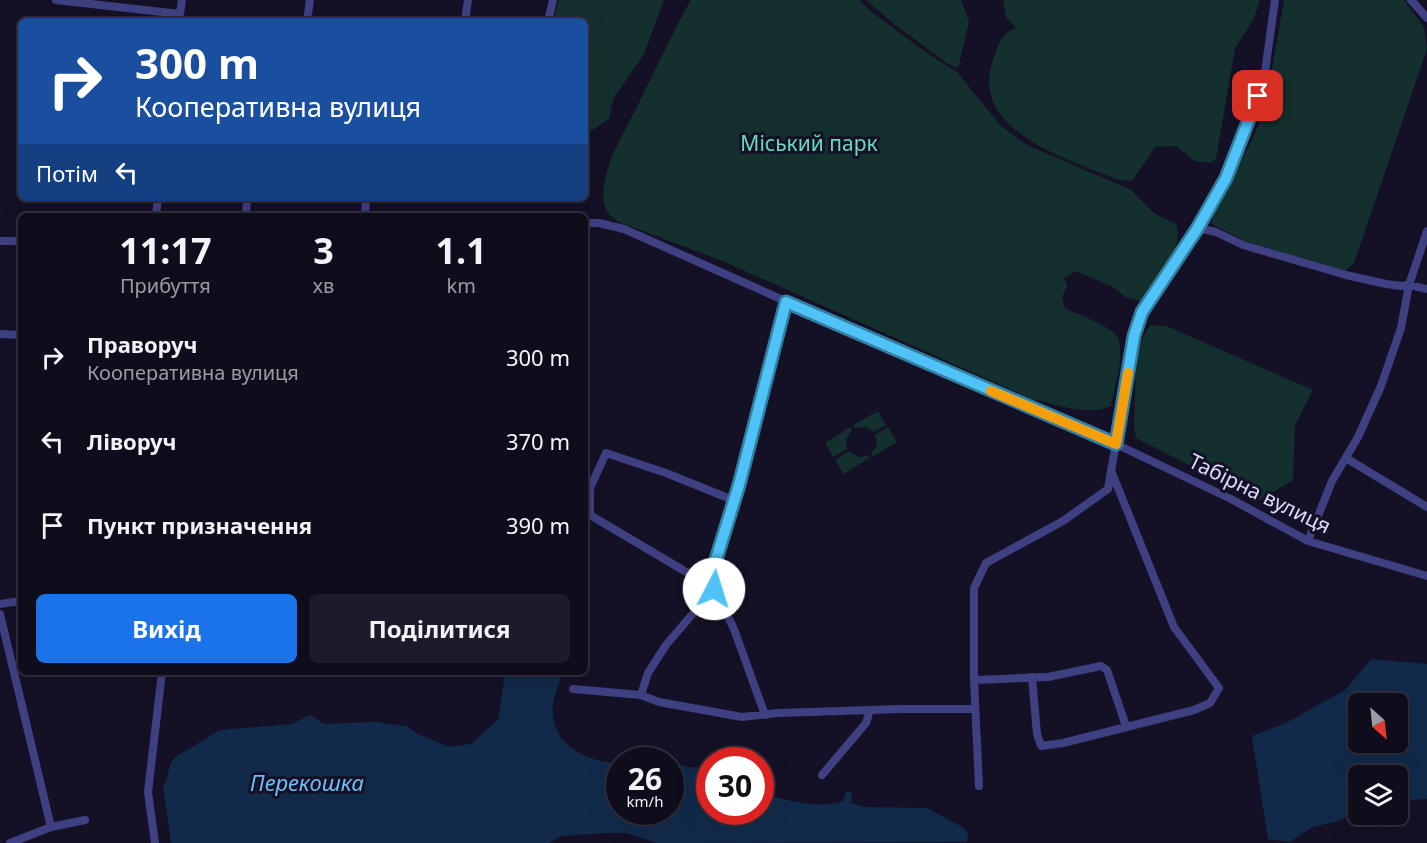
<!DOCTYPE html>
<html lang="uk">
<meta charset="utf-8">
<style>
:root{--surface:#0f0d1c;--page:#1d1b29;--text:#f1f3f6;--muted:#9b9ca3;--line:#2f2d3b;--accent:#1a73e8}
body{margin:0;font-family:"Noto Sans",sans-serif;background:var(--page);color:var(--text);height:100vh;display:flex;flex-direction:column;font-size:22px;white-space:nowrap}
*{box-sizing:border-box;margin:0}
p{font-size:20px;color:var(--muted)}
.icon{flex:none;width:33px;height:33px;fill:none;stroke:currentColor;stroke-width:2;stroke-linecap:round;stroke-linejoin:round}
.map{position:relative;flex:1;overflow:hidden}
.side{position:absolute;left:18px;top:213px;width:570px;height:462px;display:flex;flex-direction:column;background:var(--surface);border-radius:9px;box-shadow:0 6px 24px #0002,0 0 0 2px var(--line)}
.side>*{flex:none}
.hud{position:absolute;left:18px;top:18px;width:570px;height:183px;border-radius:9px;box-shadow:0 6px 24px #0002,0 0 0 2px var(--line);background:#1a4fa0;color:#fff;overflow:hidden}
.needle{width:39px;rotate:153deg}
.fabs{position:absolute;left:1348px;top:693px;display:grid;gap:12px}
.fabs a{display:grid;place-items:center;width:60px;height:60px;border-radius:9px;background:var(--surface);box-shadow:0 6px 24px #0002,0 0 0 2px var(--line);font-size:30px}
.speed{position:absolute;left:606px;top:747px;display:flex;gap:12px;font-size:30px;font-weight:700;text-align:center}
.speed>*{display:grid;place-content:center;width:78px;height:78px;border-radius:50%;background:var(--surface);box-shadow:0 6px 24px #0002,0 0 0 2px var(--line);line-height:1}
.speed small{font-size:15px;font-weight:400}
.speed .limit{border:9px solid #d22;background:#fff;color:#111}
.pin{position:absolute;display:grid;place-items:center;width:51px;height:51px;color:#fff;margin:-26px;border-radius:12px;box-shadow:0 3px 9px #0006}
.me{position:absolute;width:66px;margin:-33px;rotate:5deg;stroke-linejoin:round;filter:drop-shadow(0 0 4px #0008)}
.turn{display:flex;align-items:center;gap:21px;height:126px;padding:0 18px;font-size:27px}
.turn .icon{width:78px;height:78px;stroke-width:2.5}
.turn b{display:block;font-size:42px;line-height:51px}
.then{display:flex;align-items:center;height:57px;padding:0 18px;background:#0003;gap:12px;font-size:22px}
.eta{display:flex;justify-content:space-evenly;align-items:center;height:102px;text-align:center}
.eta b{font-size:36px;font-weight:700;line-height:42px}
.primary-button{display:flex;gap:12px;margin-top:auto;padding:12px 18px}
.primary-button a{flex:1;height:69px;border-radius:9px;background:var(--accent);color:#fff;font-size:24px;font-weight:700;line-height:69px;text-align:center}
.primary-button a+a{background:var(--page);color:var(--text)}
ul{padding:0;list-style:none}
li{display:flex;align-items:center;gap:18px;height:84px;padding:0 18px}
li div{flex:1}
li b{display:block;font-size:22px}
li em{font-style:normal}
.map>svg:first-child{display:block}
.green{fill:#14302e}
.water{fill:#122a4a;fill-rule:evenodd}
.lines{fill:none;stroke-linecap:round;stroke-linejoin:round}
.street{stroke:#3f4082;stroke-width:8}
.route-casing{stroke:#337fa1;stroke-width:15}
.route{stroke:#4fc3f7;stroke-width:10}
.slow{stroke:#f59e0b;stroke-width:10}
.labels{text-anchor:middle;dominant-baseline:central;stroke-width:6;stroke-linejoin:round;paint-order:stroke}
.park-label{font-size:21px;fill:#68d9b7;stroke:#141126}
.street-label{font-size:21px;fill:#dbd9fd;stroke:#141126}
.water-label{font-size:22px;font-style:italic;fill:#6dbef6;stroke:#141126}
</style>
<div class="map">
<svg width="1427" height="843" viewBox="0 0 1427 843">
<rect width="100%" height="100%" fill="#141126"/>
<path class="green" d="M559,0H664L644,54L613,99L609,119L588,133L585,132V21H553Z
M691,0H859L873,13L927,53L957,72L1001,126L1025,144L1131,190L1155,214L1176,224C1185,251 1156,282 1140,301L1127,298L1113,287L1076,271L1064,278L1067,286L1062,298L1065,308C1077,314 1109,326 1116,335C1127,350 1114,389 1111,406C1086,417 1058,404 1032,399L725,262L617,221C611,216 605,211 604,203C599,170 625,132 639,103C656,68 672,34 691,0Z
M866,0H961L969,22L958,68L948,64L894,24Z
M1003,0H1260L1254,18L1235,48L1216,159L1211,163L1195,161L1176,146L1155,147L1132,181L1119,180C1070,160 968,131 993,60C998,46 1000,34 1016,28L1006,17Z
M1284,0H1404L1424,27L1427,49L1354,263L1345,271L1245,241L1212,224L1213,210L1250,144L1265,109Z
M1151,325L1166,326L1313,390L1295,425L1293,480L1260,500L1253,498L1136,438L1134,426C1136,400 1132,344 1151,325Z
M878,411L886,425L874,432L865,427L855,428L853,425Z
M850,427L852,430L846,439L847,449L833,457L825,443Z
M888,427L897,442L872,457L871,454L877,445L875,435Z
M849,451L858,457L868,456L869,458L844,474L835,460Z"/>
<path class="water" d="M1371,659L1427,664V799L1398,801V776H1359V807L1340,821L1312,827L1290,842L1268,839L1252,736L1286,723L1345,690ZM1359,704H1398V742H1359Z
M503,672H563C560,682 555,693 553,703C548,743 585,762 619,763L620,812H670V761L688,767L709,768L710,812H760L761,793C786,800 818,810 843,801L846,792H852L851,803L864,807L927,808L964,828L968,833L967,842L656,843L627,833H607L561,836L549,843H171L163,786C170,777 167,767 174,758L220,730L292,724L310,715L324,724L374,722L406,726L416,733L449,747L471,744L498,720L504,680Z"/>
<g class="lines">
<path class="street" d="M56,0L180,14
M1411,0L1427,18
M179,21L182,0
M307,21L310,0
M465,21L468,0
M548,21L553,0
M156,216L158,198
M246,216L247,198
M365,216L366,198
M585,223H599L624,229L913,358L1116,444L1231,499L1308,541L1427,576
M1198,228L1216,232L1243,245L1346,275L1386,284L1401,286L1409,285L1427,289
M0,241H21
M0,334L21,335
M1346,458L1427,507
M1308,541L1332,481L1358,437L1381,386L1401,328L1409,285L1427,231
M714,584L698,579L590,515V488L606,453L666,473L733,500
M714,589L734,629L765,715
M0,604L21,601
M0,614L51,827
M1032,677L1037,734L1041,746L1063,743L1194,710L1210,703L1219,688L1174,627L1112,473
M974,680L1048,677L1101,666L1107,670L1126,726
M573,689L641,695L659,702L742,717L778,713L901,709H975
M641,695L648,673L666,645L714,589V566L739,485L786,301
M822,775L866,723L870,710
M979,786L974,680V588L986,563L1063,521L1108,489L1134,336L1142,312L1197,229L1226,178L1264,79L1275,0
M10,843L51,827L85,820
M155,843L148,792L162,672"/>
</g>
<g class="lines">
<g class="route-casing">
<path id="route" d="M714,589V566L739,485L786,302L1116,444L1134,336L1142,312L1197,229L1226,178L1258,96"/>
</g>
<use href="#route" class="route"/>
<path class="slow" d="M991,391L1116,444L1128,373"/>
</g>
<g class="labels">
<g class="park-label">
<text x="809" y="143">Міський парк</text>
</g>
<g class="street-label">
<text transform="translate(1260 493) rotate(26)">Табірна вулиця</text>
</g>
<g class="water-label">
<text x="307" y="782">Перекошка</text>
</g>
</g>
</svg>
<div class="fabs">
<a><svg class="needle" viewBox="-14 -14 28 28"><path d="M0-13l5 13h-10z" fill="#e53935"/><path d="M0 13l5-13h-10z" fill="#9b9ca3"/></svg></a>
<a><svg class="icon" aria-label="layers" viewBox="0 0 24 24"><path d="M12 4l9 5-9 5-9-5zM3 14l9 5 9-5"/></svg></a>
</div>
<div class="speed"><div>26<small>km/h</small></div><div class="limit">30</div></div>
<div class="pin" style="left:1258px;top:96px;background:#d93025"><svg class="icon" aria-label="arrive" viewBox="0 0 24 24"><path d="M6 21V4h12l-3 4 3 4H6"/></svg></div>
<svg class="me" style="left:714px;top:589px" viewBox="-20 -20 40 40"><circle r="19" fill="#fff"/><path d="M0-13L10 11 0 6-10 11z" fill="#4fc3f7"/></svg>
<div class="hud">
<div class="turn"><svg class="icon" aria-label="right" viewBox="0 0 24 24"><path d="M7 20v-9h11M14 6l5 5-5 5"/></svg><div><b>300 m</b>Кооперативна вулиця</div></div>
<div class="then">Потім<svg class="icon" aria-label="left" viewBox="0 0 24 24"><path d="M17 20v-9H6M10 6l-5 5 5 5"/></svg></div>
</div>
<section class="side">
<div class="eta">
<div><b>11:17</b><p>Прибуття</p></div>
<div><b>3</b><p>хв</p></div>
<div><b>1.1</b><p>km</p></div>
</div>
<ul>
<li><svg class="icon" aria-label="right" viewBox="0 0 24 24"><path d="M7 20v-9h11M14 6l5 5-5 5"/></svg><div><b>Праворуч</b><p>Кооперативна вулиця</p></div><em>300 m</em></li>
<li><svg class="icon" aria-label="left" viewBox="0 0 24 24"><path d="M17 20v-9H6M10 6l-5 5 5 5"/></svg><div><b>Ліворуч</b></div><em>370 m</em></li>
<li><svg class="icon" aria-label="arrive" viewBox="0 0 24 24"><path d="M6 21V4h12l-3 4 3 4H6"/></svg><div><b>Пункт призначення</b></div><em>390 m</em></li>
</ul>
<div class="primary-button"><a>Вихід</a><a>Поділитися</a></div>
</section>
</div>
